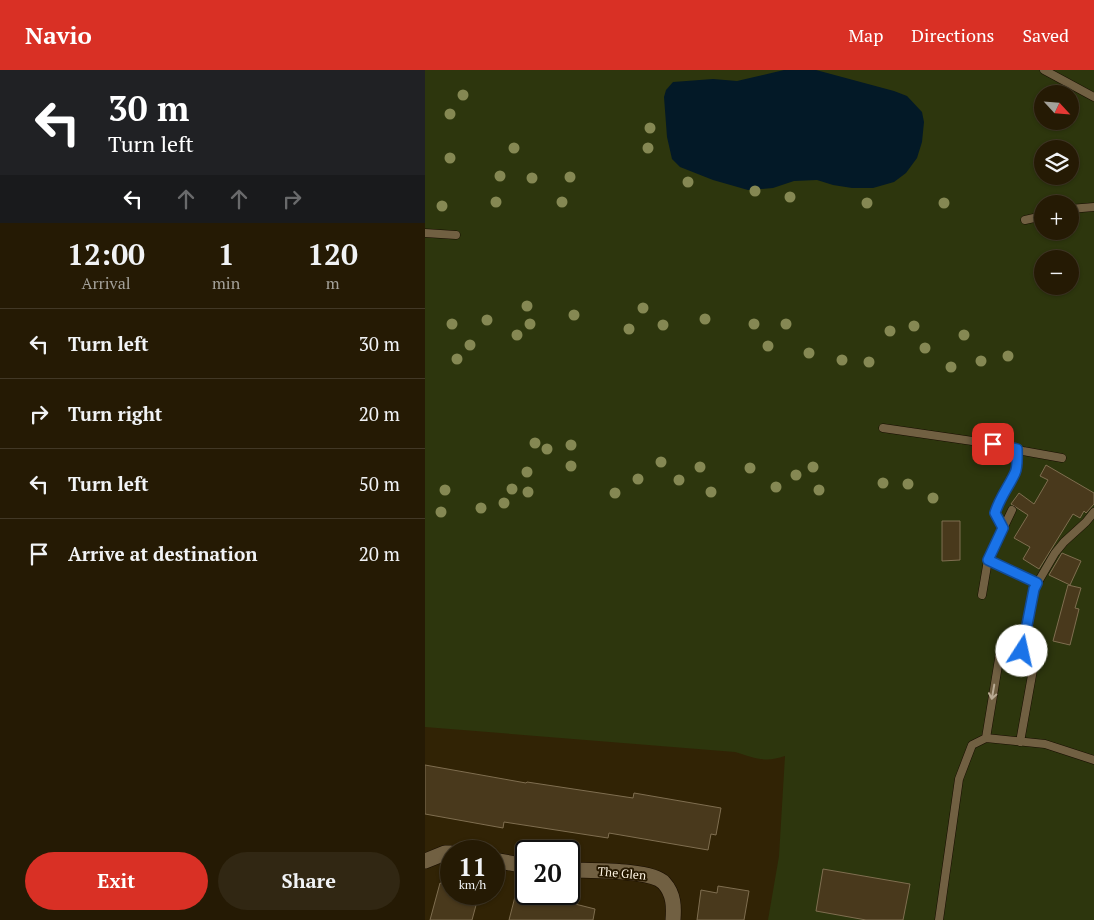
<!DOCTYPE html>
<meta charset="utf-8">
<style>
:root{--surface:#251a04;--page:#312713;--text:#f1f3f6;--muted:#a3a19a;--line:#423826;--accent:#d93025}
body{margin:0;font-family:"PT Serif",serif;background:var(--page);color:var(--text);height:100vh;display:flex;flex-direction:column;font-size:19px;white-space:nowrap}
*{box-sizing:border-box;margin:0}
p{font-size:16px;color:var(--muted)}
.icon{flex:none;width:28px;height:28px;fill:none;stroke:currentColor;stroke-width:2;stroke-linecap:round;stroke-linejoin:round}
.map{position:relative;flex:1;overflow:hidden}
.panel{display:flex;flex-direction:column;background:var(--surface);width:425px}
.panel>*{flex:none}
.banner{background:#202124;color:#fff;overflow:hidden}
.needle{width:32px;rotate:116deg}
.tools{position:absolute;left:609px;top:15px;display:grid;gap:10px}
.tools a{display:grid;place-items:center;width:45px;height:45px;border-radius:50%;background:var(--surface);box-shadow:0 1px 4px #0004,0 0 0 1px var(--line);font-size:25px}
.speed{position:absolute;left:15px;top:770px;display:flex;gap:10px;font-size:25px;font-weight:700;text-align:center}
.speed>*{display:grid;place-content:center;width:65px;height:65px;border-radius:50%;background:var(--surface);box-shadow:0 1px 4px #0004,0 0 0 1px var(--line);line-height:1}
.speed small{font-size:12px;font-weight:400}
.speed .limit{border:2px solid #111;border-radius:8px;background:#fff;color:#111}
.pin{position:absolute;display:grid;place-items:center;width:42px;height:42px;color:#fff;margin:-21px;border-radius:10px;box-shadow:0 2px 8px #0006}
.me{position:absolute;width:55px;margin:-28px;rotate:10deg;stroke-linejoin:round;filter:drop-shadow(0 0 4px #0008)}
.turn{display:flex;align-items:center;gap:18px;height:105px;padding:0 25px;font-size:22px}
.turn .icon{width:65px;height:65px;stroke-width:2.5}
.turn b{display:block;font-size:35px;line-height:42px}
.lanes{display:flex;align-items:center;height:48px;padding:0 25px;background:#0003;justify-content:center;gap:25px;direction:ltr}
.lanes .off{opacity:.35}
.eta{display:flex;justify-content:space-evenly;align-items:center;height:85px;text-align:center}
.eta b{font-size:30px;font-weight:600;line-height:35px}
.button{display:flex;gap:10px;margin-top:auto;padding:10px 25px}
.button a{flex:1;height:58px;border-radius:30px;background:var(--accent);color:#fff;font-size:20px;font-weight:600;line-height:58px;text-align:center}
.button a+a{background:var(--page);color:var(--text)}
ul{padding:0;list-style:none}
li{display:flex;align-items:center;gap:15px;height:70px;padding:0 25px;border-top:1px solid var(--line)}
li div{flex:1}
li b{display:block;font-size:19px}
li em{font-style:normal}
header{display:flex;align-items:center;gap:30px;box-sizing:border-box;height:70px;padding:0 25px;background:var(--accent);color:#fff}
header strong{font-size:24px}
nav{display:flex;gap:28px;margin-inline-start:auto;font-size:18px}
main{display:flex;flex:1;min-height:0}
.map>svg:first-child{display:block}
.green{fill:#2d360d;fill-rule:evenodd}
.water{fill:#031927}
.building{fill:#49391c;stroke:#7f6e50}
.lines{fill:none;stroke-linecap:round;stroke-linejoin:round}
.service-casing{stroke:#170c00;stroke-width:9}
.minor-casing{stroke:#170c00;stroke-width:16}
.service{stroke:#716042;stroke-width:8}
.minor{stroke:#716042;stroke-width:15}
.tree{fill:#858853}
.oneway{stroke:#b8aa92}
.route-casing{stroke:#114b97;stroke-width:12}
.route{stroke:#1a73e8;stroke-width:9}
.labels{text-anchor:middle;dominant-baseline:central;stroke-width:4;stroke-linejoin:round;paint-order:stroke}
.street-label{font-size:12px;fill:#fef4e3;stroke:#271900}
</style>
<header>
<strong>Navio</strong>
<nav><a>Map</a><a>Directions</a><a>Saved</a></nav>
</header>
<main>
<section class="panel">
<div class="banner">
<div class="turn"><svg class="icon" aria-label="left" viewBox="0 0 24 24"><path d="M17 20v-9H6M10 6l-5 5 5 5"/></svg><div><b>30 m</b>Turn left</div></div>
<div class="lanes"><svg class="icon" aria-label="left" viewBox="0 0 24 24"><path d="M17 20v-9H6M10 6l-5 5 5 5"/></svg><svg class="icon off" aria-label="ahead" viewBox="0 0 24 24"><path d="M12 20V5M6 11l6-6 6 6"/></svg><svg class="icon off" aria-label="ahead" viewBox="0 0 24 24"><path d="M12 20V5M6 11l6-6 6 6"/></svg><svg class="icon off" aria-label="right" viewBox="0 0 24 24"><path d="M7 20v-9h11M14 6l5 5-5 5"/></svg></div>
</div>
<div class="eta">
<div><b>12:00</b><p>Arrival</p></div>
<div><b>1</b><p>min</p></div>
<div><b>120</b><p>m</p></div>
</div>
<ul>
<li><svg class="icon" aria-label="left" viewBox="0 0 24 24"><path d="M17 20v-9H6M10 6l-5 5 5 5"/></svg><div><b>Turn left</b></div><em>30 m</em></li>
<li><svg class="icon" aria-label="right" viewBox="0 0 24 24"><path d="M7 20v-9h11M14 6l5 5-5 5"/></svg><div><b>Turn right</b></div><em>20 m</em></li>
<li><svg class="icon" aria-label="left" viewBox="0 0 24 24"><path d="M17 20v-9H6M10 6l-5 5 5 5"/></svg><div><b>Turn left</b></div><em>50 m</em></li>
<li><svg class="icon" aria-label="arrive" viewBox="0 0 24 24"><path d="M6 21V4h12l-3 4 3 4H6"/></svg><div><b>Arrive at destination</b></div><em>20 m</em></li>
</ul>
<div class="button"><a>Exit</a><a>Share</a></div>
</section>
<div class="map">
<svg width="669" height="850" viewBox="0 0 669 850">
<rect width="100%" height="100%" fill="#312305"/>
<path class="green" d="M0,0H669V850H343L354,786L360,686C340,693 330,688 310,682L0,657ZM618,24H645V51H618ZM618,79H645V106H618ZM618,134H645V161H618ZM618,189H645V216H618Z"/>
<path class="water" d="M359,0H391L469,21L482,26L497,42L499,52L497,72L492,88L481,103L469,112L448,118H427L408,115L392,110L369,111L348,118L323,120L288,110L255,97L247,89L242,67L239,27L241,20L248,12L288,9L312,11Z"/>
<path class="building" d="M621,395L669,423V434L661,443L659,441L655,448L648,444L614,499L598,489L605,477L589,468L603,445L586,434L594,423L609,434L623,410L615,406Z
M517,451H535V490L517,491Z
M637,483L656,491L645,515L624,505Z
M643,515L656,518L650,538L654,539L645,575L628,571Z
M0,695L101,713L102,712L208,728L209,723L296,738L291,765L286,764L283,780L184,763L183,768L79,752L78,758L0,744Z
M398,799L485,814L478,850H441L391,841Z
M15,813L26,816V824H54L47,850H5Z
M293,816L324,821L319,850H272L276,820L292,823Z
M92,819L101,821V824H110L170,839L168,850H84Z"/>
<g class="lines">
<g class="service-casing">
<path id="service" d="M619,0L669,27
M645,139L669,137
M600,150L618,146
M0,163L31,165
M458,358L568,374L598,381L637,388
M587,440L563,490L612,513
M578,458L570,443L574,430L591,402L592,379
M557,525L563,490
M597,581L609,519L630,483L639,472L661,452L669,442
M561,668L576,577L611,583L595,672
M514,850L534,709L547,675L561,668L620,674L669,690"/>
</g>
<g class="minor-casing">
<path id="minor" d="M69,790L101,796
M0,791L20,783H26
M144,800C165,801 226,799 239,813C249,824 249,837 248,850"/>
</g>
<use href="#service" class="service"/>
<use href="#minor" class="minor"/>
</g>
<g class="tree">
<circle cx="38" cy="25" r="5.5"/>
<circle cx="25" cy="44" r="5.5"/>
<circle cx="225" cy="58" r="5.5"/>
<circle cx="89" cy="78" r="5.5"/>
<circle cx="223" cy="78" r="5.5"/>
<circle cx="25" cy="88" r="5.5"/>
<circle cx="75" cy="106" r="5.5"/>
<circle cx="145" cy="107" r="5.5"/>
<circle cx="107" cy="108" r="5.5"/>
<circle cx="263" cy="112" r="5.5"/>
<circle cx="330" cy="121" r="5.5"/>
<circle cx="365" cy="127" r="5.5"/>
<circle cx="71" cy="132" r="5.5"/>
<circle cx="137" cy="132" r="5.5"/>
<circle cx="442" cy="133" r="5.5"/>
<circle cx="519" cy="133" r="5.5"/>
<circle cx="17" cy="136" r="5.5"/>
<circle cx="102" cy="236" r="5.5"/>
<circle cx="218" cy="238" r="5.5"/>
<circle cx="149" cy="245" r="5.5"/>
<circle cx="280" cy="249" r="5.5"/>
<circle cx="62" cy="250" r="5.5"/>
<circle cx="27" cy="254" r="5.5"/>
<circle cx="105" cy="254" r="5.5"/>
<circle cx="329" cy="254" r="5.5"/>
<circle cx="361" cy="254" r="5.5"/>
<circle cx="238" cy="255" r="5.5"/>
<circle cx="489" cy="256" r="5.5"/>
<circle cx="204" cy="259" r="5.5"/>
<circle cx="465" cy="261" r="5.5"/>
<circle cx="92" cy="265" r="5.5"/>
<circle cx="539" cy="265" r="5.5"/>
<circle cx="45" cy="275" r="5.5"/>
<circle cx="343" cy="276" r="5.5"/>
<circle cx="500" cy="278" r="5.5"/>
<circle cx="384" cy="283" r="5.5"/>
<circle cx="583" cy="286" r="5.5"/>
<circle cx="32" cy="289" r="5.5"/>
<circle cx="417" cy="290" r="5.5"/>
<circle cx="556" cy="291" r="5.5"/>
<circle cx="444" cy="292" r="5.5"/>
<circle cx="526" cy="297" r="5.5"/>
<circle cx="110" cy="373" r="5.5"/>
<circle cx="146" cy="375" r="5.5"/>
<circle cx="122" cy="379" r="5.5"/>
<circle cx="236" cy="392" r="5.5"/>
<circle cx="146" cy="396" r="5.5"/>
<circle cx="275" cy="397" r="5.5"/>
<circle cx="388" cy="397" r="5.5"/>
<circle cx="325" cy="398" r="5.5"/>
<circle cx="102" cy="402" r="5.5"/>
<circle cx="371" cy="405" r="5.5"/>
<circle cx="213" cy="409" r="5.5"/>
<circle cx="254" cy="410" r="5.5"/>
<circle cx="458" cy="413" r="5.5"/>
<circle cx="483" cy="414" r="5.5"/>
<circle cx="351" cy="417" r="5.5"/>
<circle cx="87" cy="419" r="5.5"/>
<circle cx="20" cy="420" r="5.5"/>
<circle cx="394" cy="420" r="5.5"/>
<circle cx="103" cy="422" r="5.5"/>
<circle cx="286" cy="422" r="5.5"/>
<circle cx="190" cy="423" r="5.5"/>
<circle cx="508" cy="428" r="5.5"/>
<circle cx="79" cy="433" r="5.5"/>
<circle cx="56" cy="438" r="5.5"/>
<circle cx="16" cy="442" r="5.5"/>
</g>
<defs><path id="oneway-shaft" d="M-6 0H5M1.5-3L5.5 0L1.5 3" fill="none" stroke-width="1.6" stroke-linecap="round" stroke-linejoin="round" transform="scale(1.25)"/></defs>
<use class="oneway" href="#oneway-shaft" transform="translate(568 622) rotate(100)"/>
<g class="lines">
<g class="route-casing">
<path id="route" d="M568,374L592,379C592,386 593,397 590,403C583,418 575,427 570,443L578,458L563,490L612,513L609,519L597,581"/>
</g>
<use href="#route" class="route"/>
</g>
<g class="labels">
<g class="street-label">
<text transform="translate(197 803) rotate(5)">The Glen</text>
</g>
</g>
</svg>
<div class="tools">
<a><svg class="needle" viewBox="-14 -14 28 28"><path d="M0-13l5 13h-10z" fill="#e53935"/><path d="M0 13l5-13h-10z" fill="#a3a19a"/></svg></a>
<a><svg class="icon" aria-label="layers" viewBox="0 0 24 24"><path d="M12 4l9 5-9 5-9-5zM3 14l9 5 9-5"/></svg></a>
<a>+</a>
<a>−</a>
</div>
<div class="speed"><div>11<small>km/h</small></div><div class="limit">20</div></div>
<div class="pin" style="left:568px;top:374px;background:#d93025"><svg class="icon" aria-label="arrive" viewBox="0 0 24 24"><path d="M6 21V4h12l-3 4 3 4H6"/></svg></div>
<svg class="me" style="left:597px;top:581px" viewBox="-20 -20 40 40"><circle r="19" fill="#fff"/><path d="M0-13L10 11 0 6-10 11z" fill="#1a73e8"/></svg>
</div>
</main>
